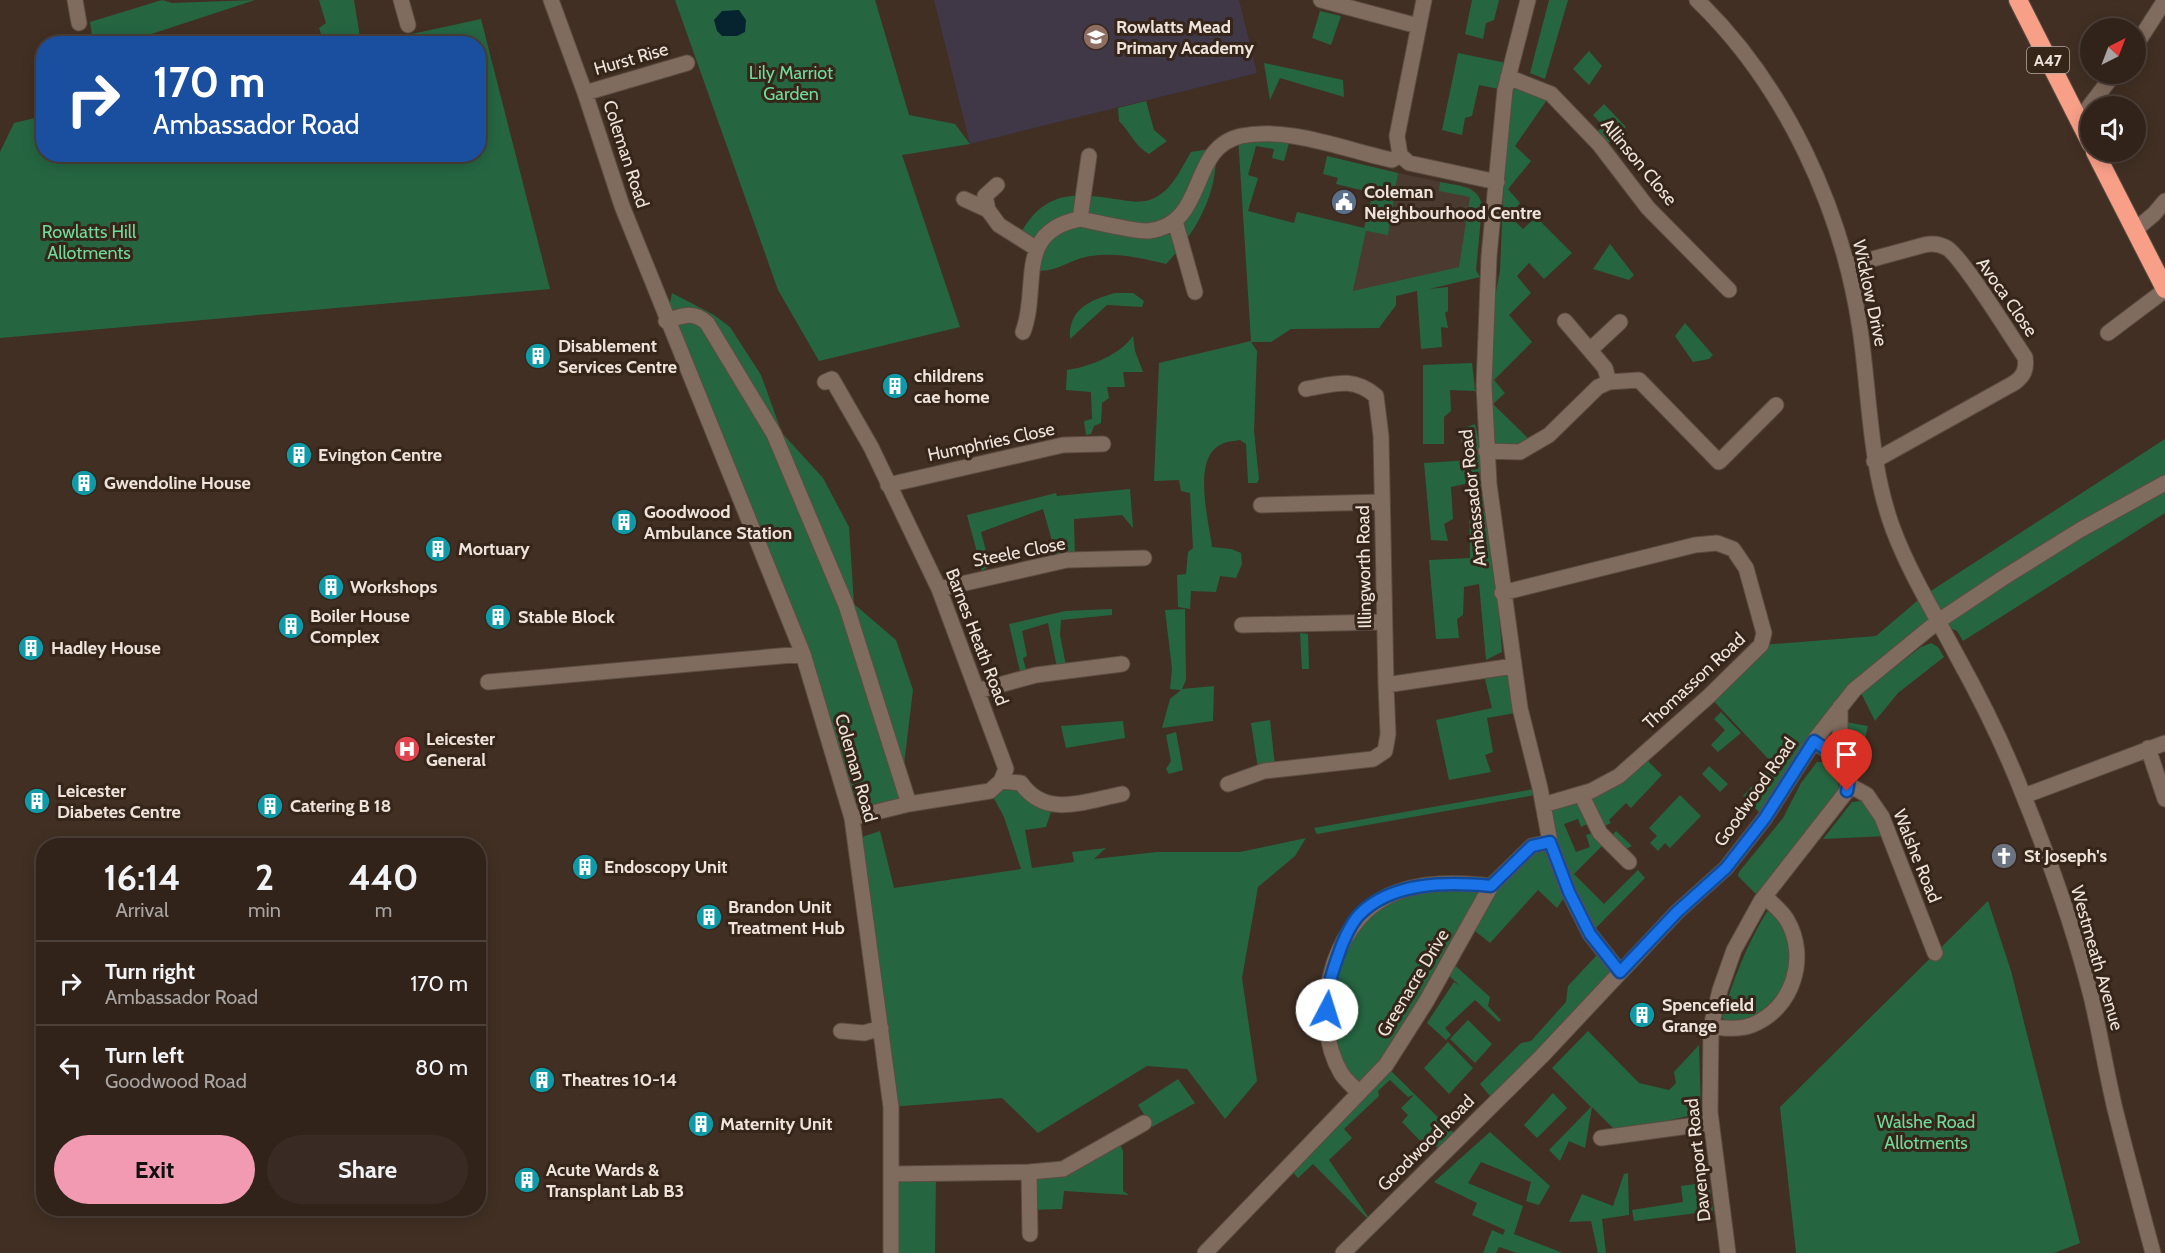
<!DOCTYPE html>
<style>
:root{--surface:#31231a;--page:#392b23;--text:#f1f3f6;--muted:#a8a4a2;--line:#4c4039;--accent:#f19ab1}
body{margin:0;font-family:Cabin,sans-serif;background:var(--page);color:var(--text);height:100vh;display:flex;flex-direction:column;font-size:22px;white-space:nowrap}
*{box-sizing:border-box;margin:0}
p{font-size:20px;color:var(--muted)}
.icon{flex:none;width:33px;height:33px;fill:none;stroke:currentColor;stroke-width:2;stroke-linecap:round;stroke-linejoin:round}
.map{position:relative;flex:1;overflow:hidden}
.side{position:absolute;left:36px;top:838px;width:450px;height:378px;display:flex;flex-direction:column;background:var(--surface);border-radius:24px;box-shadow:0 3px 15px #0003,0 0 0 2px var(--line)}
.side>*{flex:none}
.guide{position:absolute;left:36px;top:36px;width:450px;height:126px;border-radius:24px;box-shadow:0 3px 15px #0003,0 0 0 2px var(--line);background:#1a4fa0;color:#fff;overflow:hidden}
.needle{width:39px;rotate:42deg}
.controls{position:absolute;left:2080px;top:18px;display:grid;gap:12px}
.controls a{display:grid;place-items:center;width:66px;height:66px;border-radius:50%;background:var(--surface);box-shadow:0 3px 15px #0003,0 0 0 2px var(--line);font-size:30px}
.pin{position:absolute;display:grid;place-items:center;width:51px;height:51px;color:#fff;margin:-62px -26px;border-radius:50% 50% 50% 0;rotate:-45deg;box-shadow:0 0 6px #0007}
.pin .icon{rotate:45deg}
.me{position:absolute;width:66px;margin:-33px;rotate:5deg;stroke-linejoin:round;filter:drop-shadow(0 0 4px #0008)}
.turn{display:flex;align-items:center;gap:21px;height:126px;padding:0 18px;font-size:27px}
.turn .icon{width:78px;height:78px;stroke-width:2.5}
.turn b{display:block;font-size:42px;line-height:51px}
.eta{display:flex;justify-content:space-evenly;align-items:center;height:102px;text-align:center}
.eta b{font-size:36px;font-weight:700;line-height:42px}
.primary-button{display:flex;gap:12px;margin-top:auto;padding:12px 18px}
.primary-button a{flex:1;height:69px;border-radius:36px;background:var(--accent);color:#111;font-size:24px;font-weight:700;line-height:69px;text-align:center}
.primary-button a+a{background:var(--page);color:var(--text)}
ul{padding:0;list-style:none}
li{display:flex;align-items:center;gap:18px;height:84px;padding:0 18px;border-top:2px solid var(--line)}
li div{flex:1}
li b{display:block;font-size:22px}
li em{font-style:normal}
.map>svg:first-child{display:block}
.commercial{fill:#4b3a30}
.education{fill:#403747}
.green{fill:#256641}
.water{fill:#062330}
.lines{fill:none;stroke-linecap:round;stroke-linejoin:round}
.minor-casing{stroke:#5b4c42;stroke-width:17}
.highway-casing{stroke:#5b4c42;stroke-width:20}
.minor{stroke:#806c5e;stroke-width:15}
.highway{stroke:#f89f88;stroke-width:18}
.route-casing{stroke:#114b97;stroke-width:15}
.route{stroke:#1a73e8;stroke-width:10}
.labels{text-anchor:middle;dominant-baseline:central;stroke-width:6;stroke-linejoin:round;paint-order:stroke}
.shield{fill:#362519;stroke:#b7aaa1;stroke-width:1.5}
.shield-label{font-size:16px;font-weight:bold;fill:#eee3db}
.poi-label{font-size:18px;font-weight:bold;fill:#eee3db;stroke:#362519;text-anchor:start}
.street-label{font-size:18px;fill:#eee3db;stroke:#362519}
.park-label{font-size:18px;fill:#70da9a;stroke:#362519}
</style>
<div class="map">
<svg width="2165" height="1253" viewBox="0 0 2165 1253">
<rect width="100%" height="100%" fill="#412f23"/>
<path class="commercial" d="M1398,173L1470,188L1478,194L1482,206L1477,263L1353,292L1366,231L1388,234Z"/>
<path class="education" d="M934,0H1239L1257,73L970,144Z"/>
<path class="green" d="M162,0L172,3L255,0L124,43H93L90,22Z
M319,0H354L360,37L341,43H324L319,28L326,23Z
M675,0H875L909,115L955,124L970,144L902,155L960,327L819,361L778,290Z
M1472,0H1499L1494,20L1486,23L1483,39L1465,34Z
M1549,0H1568L1545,79L1530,73Z
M1320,11L1341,16L1331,45L1312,38Z
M481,19L550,289L0,338V152L14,123L43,116L44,154H478V44L370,43Z
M1589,51L1602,66L1589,85L1573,69Z
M1458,53L1511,64L1508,77L1551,94L1515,146L1531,161L1508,189L1520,203L1509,216L1523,229L1536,217L1572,253L1544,279L1529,263L1517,276L1531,293L1509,315L1532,342L1494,380L1505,393L1493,404L1534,444L1486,451L1484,400L1475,391L1450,390L1451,411L1444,417V444H1423V365L1472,363L1475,390L1483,385L1486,343L1500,271L1508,80L1504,90L1479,85L1472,116L1465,118L1462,135L1442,130Z
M1264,63L1343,80L1344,97L1280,78L1270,100Z
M1146,101L1154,130L1167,141L1149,154C1136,147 1130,132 1119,121L1118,108Z
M1604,104L1626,127L1602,149L1592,137L1603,126L1593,115Z
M1238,136H1291L1284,161L1272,158L1274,149L1256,146L1248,175L1258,178L1248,211L1294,223L1297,212L1364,228L1373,193L1336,184L1338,178L1323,174L1327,156L1398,173L1388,235L1366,231L1353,291L1459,267L1470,197L1439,191L1440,182C1457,186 1479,185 1482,206L1476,270L1480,277L1429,289L1448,287V311L1445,313L1448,328L1441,327L1442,347L1421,349L1417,291L1396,296V305L1379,328L1291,329L1271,342H1251L1257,351L1254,431L1259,479L1257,483H1248L1246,444L1240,440C1235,441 1227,441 1222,444C1191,457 1209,521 1212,547L1231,549L1241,553L1242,564L1236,578L1220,576L1216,592L1191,591L1190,609L1178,607L1177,575L1186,574L1188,552L1193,548L1190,493L1181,491L1179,480L1154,481L1159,363L1251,341Z
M1216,148C1218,194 1197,231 1166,264C1142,258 1116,252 1091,256C1068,259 1058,274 1032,270L1037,249L1018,238C1041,194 1068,191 1114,199C1131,201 1143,205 1158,196C1173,188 1183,165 1191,152Z
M1610,244L1634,275L1629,280L1593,269Z
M672,293L714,315L730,327L761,375L782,433L823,478L849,527L854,604L896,640L913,690L902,781L909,804L852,818L803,654L666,321Z
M1115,293H1133L1144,301L1142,307L1107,305L1070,339C1068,309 1090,300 1115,293Z
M1685,323L1713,355L1709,359L1693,362L1675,336Z
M1133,336L1135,351L1143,372H1123L1125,387H1107L1109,398L1102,403L1101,423L1094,426L1091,434L1086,435L1084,421L1092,419L1091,392L1066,390L1067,370C1089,367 1120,355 1133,336Z
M1475,424L1489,484L1502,652L1486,660L1479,584L1464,587L1463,615L1457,619L1459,638L1436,639L1429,560L1470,558L1469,483L1451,487L1453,519L1444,524L1448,541L1431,540L1424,463L1470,460L1469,445L1461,443L1462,429Z
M2165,439V513L1963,641L1957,631L1937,622L1854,686L1765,818L1743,796L1773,764L1709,696L1761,645L1876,636L1923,596Z
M1130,489L1133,528L1122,515L1074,519L1075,558L1058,562L1043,509L981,532L990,566L982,571L967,515L1056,493L1057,496Z
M1112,609V615L1061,620L1060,635L1067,671L1058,672L1048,623L1022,631L1027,656L1023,658L1028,678L1022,680L1009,624L1065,611Z
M1185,609L1186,680L1182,689L1214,686L1213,721L1162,728L1170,699L1181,690L1170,689L1172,669L1165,610Z
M1300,633L1308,634L1309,669H1302Z
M1931,643L1938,647L1944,657L1898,693L1875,721L1861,693L1921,647Z
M1515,674L1521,712L1487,718L1493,752L1485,755L1491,772L1449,780L1436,720L1492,708L1485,679Z
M1721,712L1741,733L1718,752L1711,745L1725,730L1714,719Z
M1270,720L1275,766L1258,769L1251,723Z
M1123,721L1125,738L1066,748L1061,726Z
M1840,721L1868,726L1854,782L1842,748Z
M1176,732L1183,770L1169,774L1166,769L1171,761L1166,735Z
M1642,755L1662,775L1631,808L1626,803L1609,820L1611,823L1598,829L1594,821L1581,827L1578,819L1564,824L1576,852L1590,847L1586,835L1593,833L1607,840L1616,831L1632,846L1619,852L1607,841L1574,874L1604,904L1638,870L1645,878L1590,934L1568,892L1557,908L1538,890L1490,943L1470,927L1450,961L1490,997L1488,1006L1501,1020L1499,1022L1475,1000L1445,1028L1451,1035L1446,1040L1427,1023L1454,982L1460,986L1444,971L1386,1066L1458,1137L1442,1153L1432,1142L1427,1148L1402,1122L1408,1115L1401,1108L1414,1095L1408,1097L1390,1080L1378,1091L1379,1096L1344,1129L1352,1138L1329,1160L1373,1224L1313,1164L1298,1178L1288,1167L1359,1093L1327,1032L1342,945L1388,896L1491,886L1550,842L1543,805L1563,799Z
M1817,762H1828L1837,769L1839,791L1759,897L1738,876L1739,872L1783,818L1801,783Z
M1709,766L1728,784L1720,792L1702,774Z
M1001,781L1053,806L1046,827L1025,830L1032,868L1074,862L1072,852L1106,848L1094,859L1157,852H1240L1306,838L1295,856L1258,887L1242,978L1257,1081L1225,1119L1187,1069L1147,1066L1038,1133L1002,1098L891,1107L856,839L880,831L894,888L1021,869L1004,817L990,791Z
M1540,788L1541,794L1317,834L1314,828Z
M1680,795L1701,816L1670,848L1665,843L1658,851L1650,843L1657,836L1649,828Z
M1871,800L1887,836L1823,839L1852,802Z
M1988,901L2011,971L2080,1243L2054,1253H1796L1780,1107Z
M1768,910C1776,912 1778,919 1783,926C1792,941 1793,964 1786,980C1778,1000 1745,1034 1722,1018C1733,979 1747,944 1768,910Z
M1599,946L1620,972L1495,1102L1480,1084L1521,1043L1531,1041L1566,1002L1568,986L1596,956Z
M1468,1020L1492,1044L1475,1063L1450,1039Z
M1588,1031L1639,1083L1669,1090L1676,1083L1674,1072L1699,1045L1701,1113L1626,1130L1613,1128L1592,1107L1585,1148L1569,1141L1560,1161L1549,1150L1591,1107L1552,1068Z
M1448,1042L1473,1068L1449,1094L1424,1068Z
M1178,1079L1195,1103L1152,1127L1138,1105Z
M1553,1093L1567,1108L1537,1138L1524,1125Z
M1490,1132L1550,1186L1539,1205L1526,1201L1531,1182L1481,1162L1468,1183L1523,1206L1514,1234L1563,1253H1517L1499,1247L1496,1253H1483L1492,1230L1503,1235L1505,1230L1472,1215L1477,1203L1434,1182Z
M1117,1138L1123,1151V1191L1129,1195L1064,1191L1062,1209L1030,1210L1029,1172L1063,1169Z
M1628,1173L1629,1215L1602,1219L1606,1253H1598L1591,1221L1569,1222L1582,1194L1613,1206L1624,1174Z
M892,1174H936L935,1253H891Z
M1709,1182L1713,1211L1634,1221L1632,1210L1683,1202L1681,1186Z"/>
<path class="water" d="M739,10L746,20L745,32L737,36H722L717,31L714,20L722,11Z"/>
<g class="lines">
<g class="minor-casing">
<path id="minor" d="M75,0L79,23
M401,0L408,25
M551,0L585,93L622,206L803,654L852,818L891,1107V1253
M1321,0L1418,26
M1424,0L1397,136L1400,155L1409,163L1497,182
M1528,0L1505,90L1489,256L1484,385L1489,484L1520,708L1540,788L1550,842L1569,892L1590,934L1620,972
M1697,0C1785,85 1842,208 1860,329C1870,396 1869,464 1893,529C1910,574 1935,614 1957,656C1982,701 2005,748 2024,797C2050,861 2074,928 2091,996C2100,1033 2106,1071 2115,1109C2127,1157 2140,1205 2153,1253
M2136,45L2165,0
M1508,77L1551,94L1599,144L1648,208L1729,290
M585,93L687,63
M2079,120L2114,74
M964,199L988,210L999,225L1037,249
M988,210L985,196L997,185
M1080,219L1089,156
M1175,221L1195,292
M2135,230L2154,214L2165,201
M1847,266L1924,245C1932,243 1940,244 1947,248C1963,258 2011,337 2025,357C2027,369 2024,376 2014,383L1874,461
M666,321C682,316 693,310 707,323L774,434L846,605L909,804
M1565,321L1605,368L1609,382
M1023,332C1040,288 1014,231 1080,219C1095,222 1137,232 1148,231C1209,224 1187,148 1241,136C1287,126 1346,150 1392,160L1400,155
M2108,333L2165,290
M1590,350L1620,322
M825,382L832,379L871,447L939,589L1006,769L1001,781L990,791L909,804L852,818
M1306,389C1334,384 1353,376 1376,396L1381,436L1386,685L1514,666
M1486,451L1520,452L1549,435L1598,387L1609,382L1639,380L1719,462L1776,405
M888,485L1063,445L1103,444
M1261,505L1382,502
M939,589L1067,560L1144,558
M1502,593L1695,545L1717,543L1733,549L1746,568L1764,633L1761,645L1709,696L1619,776L1591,791L1543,805
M1242,625L1384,622
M488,682L803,654
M977,691L1036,675L1122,664
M1840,707V761
M2148,748L2165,799
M1001,781L1021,783C1046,819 1085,801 1122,794
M1228,784L1264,771L1373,759L1385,751L1388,734L1386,685
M1849,785L1867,795L1882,817L1935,953
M1581,794L1600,833L1629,862
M2024,796L2165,743
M1711,1027C1725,1028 1739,1030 1752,1025C1793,1009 1809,957 1787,920C1782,911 1772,904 1765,896
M841,1031L864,1033L881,1028
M1359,1093C1354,1087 1345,1080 1341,1073C1309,1019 1330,924 1388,896C1419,881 1457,882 1491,886
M1601,1138L1711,1123
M1029,1172L1030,1234
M892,1174L1029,1172L1063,1169L1144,1123
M1205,1253L1386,1065L1426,1002L1491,886L1532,846L1550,842
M1343,1253L1541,1057L1677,912L1726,868L1765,818L1814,741L1854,690L1937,622L2003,578L2080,530L2165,483
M1728,1253L1710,1112L1711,1027L1720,990L1734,950L1761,901L1847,791C1853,766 1831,753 1814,741"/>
</g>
<g class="highway-casing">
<path id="highway" d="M2018,0L2091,144
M2095,152L2165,289"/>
</g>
<use href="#minor" class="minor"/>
<use href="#highway" class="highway"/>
</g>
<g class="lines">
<g class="route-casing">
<path id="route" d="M1327,1010C1327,990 1331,975 1338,956C1342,943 1350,925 1359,915C1392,881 1448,882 1491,886L1532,846L1550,842L1569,892L1590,934L1620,972L1677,912L1726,868L1765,818L1814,741C1831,753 1854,766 1847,791"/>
</g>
<use href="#route" class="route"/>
</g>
<defs>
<g id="school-disc" transform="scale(1.35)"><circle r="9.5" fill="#8d6e63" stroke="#362519"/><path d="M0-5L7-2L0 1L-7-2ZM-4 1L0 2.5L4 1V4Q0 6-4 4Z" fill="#fff"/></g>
<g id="civic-disc" transform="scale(1.35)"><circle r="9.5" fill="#5c6f8a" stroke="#362519"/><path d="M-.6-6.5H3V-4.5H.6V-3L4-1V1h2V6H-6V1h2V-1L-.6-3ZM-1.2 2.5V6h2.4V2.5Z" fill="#fff"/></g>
<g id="building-disc" transform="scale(1.35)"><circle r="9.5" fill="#0f9aa8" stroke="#362519"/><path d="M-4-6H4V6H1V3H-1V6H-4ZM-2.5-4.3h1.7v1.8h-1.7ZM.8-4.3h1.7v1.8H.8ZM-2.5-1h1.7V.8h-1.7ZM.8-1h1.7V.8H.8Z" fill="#fff"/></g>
<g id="hospital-disc" transform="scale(1.35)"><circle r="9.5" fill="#e0444e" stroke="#362519"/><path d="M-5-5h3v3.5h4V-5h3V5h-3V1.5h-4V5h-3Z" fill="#fff"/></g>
<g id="church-disc" transform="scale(1.35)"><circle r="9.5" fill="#6b7280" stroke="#362519"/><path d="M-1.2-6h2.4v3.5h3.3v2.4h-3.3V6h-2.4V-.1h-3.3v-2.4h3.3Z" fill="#fff"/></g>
</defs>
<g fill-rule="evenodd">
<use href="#school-disc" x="1096" y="37"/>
<use href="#civic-disc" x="1344" y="202"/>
<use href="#building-disc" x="538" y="356"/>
<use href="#building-disc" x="895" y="386"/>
<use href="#building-disc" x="299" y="455"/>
<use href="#building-disc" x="84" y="483"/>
<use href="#building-disc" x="624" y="522"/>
<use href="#building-disc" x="438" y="549"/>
<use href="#building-disc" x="331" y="587"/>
<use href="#building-disc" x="498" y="617"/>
<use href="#building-disc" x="291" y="626"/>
<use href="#building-disc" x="31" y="648"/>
<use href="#hospital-disc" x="407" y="749"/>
<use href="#building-disc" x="37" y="801"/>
<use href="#building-disc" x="270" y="806"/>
<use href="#church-disc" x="2004" y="856"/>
<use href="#building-disc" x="585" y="867"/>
<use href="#building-disc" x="709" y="917"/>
<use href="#building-disc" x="1642" y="1015"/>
<use href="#building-disc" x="542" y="1080"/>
<use href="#building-disc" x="701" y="1124"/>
<use href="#building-disc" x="527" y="1180"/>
</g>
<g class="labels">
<rect class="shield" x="2027" y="47" width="42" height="26" rx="4.5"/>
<g class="shield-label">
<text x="2048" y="60">A47</text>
</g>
<g class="poi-label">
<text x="1116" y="27">Rowlatts Mead<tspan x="1116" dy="21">Primary Academy</tspan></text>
<text x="1364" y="192">Coleman<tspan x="1364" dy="21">Neighbourhood Centre</tspan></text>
<text x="558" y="346">Disablement<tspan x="558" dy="21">Services Centre</tspan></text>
<text x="914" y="376">childrens<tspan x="914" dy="21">cae home</tspan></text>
<text x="318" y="455">Evington Centre</text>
<text x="104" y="483">Gwendoline House</text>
<text x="644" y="512">Goodwood<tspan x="644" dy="21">Ambulance Station</tspan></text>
<text x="458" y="549">Mortuary</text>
<text x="350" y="587">Workshops</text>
<text x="310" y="616">Boiler House<tspan x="310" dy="21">Complex</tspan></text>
<text x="518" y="617">Stable Block</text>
<text x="51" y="648">Hadley House</text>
<text x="426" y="739">Leicester<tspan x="426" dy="21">General</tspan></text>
<text x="57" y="791">Leicester<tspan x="57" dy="21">Diabetes Centre</tspan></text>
<text x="290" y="806">Catering B 18</text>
<text x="2024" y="856">St Joseph's</text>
<text x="604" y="867">Endoscopy Unit</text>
<text x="728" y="907">Brandon Unit<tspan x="728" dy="21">Treatment Hub</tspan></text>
<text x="1662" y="1005">Spencefield<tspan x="1662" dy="21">Grange</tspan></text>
<text x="562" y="1080">Theatres 10-14</text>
<text x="720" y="1124">Maternity Unit</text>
<text x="546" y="1170">Acute Wards &amp;<tspan x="546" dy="21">Transplant Lab B3</tspan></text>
</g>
<g class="street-label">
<text transform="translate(631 59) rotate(-16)">Hurst Rise</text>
<text transform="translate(626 154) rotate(72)">Coleman Road</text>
<text transform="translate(1639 162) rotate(50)">Allinson Close</text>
<text transform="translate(1870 293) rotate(78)">Wicklow Drive</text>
<text transform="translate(2007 297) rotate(55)">Avoca Close</text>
<text transform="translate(991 442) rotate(-12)">Humphries Close</text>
<text transform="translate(1473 498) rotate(-96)">Ambassador Road</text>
<text transform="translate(1019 552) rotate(-11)">Steele Close</text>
<text transform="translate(1364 567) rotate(-91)">Illingworth Road</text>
<text transform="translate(977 637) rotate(69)">Barnes Heath Road</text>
<text transform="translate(1694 681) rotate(-43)">Thomasson Road</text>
<text transform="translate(856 768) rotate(74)">Coleman Road</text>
<text transform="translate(1755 792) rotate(-55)">Goodwood Road</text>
<text transform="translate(1917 856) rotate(68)">Walshe Road</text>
<text transform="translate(2097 958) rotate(74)">Westmeath Avenue</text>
<text transform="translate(1413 983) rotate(-59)">Greenacre Drive</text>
<text transform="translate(1426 1143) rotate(-45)">Goodwood Road</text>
<text transform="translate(1698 1160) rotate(-96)">Davenport Road</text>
</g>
<g class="park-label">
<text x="791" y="73">Lily Marriot<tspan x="791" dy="21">Garden</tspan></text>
<text x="89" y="232">Rowlatts Hill<tspan x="89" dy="21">Allotments</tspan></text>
<text x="1926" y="1122">Walshe Road<tspan x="1926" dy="21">Allotments</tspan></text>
</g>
</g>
</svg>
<div class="controls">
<a><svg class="needle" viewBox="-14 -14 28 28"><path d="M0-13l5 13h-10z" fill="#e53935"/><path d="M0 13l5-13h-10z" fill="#a8a4a2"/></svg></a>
<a><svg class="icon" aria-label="sound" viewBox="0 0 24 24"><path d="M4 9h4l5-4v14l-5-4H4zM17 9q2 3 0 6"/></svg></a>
</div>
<div class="pin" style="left:1847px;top:791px;background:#d93025"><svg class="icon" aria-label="arrive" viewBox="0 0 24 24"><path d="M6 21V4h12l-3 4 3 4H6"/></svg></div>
<svg class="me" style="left:1327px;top:1010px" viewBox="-20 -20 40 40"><circle r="19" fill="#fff"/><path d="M0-13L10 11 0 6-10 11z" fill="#1a73e8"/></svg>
<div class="guide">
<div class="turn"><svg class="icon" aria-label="right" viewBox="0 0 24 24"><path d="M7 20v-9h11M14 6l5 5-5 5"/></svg><div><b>170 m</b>Ambassador Road</div></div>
</div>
<section class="side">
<div class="eta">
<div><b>16:14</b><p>Arrival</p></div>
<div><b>2</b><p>min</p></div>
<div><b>440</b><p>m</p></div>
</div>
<ul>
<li><svg class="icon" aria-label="right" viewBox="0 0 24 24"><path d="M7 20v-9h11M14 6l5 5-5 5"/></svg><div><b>Turn right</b><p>Ambassador Road</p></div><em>170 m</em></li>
<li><svg class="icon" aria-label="left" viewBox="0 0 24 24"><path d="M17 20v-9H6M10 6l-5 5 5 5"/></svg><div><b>Turn left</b><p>Goodwood Road</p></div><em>80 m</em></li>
</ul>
<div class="primary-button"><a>Exit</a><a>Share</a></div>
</section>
</div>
